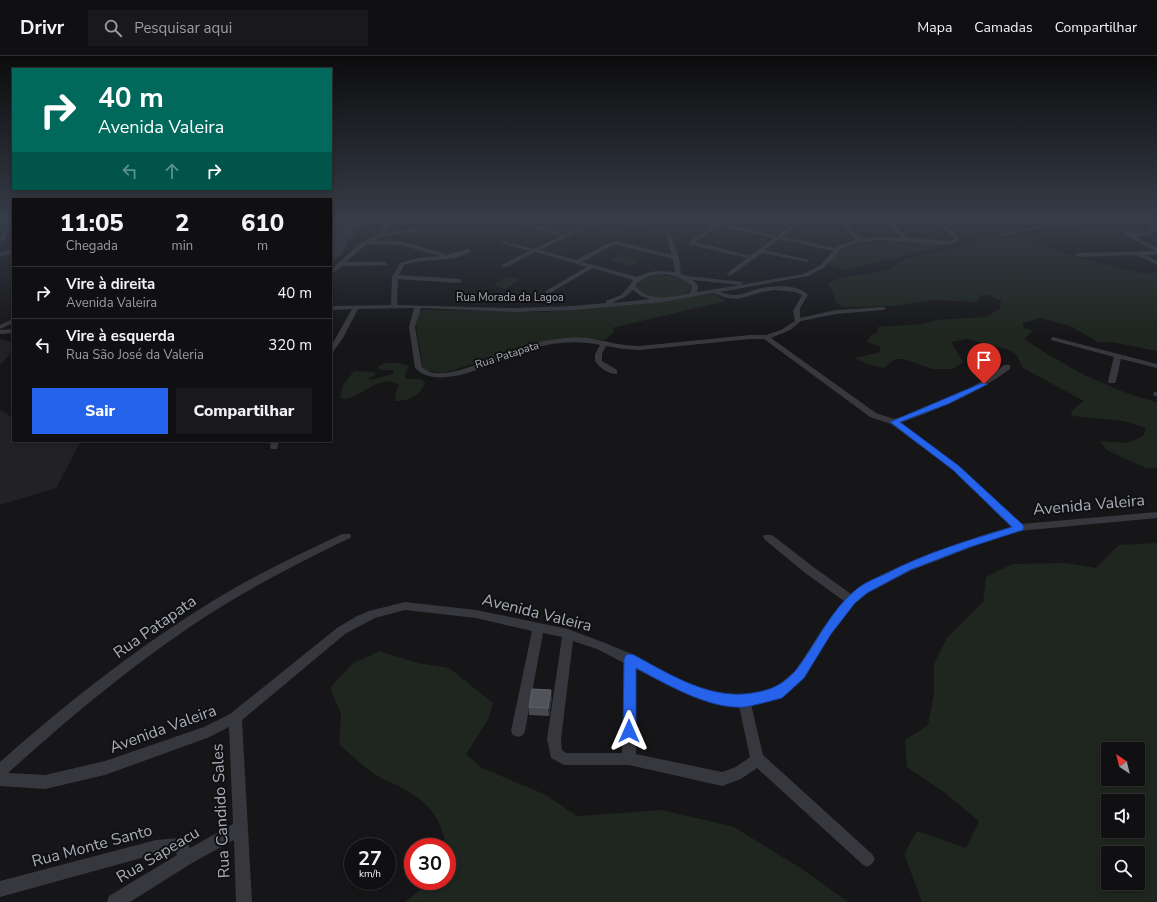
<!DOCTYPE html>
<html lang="pt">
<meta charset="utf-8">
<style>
:root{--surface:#101012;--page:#19191b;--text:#f1f3f6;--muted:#9c9d9f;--line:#303032;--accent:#2563eb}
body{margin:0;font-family:"Nunito Sans",sans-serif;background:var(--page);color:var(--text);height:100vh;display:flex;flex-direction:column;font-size:15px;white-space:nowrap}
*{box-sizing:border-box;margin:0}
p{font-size:13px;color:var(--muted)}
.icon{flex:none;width:22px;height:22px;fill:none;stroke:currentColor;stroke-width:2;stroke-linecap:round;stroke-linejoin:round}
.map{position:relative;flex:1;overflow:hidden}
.drawer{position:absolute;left:12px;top:142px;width:320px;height:244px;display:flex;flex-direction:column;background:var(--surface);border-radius:0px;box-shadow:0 2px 6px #0003,0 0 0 1px var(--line)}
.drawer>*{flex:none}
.top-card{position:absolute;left:12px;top:12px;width:320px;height:122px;border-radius:0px;box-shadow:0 2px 6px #0003,0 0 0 1px var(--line);background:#00695c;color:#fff;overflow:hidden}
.needle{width:26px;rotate:325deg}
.controls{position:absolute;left:1101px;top:686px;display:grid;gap:8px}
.controls a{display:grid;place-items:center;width:44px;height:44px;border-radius:0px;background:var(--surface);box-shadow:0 2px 6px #0003,0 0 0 1px var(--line);font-size:20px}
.speed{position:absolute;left:344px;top:782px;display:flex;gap:8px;font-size:20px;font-weight:700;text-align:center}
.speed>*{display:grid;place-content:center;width:52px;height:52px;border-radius:50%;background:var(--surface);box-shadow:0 2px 6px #0003,0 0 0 1px var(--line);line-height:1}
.speed small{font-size:10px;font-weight:400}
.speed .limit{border:6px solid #d22;background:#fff;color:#111}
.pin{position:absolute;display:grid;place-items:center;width:34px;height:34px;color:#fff;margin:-41px -17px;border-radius:50% 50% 50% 0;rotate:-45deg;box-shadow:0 0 4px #0007}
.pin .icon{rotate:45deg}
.me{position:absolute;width:44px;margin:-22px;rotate:0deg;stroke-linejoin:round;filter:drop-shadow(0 0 3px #0008)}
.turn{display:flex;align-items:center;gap:14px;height:84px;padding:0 20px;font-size:18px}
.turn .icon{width:52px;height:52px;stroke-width:2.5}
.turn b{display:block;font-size:28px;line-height:34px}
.lanes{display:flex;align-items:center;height:38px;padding:0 20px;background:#0003;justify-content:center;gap:20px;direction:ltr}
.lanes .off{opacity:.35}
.eta{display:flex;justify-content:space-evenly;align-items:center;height:68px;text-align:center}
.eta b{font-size:24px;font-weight:800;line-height:28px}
.primary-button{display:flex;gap:8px;margin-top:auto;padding:8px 20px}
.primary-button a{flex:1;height:46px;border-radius:0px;background:var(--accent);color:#fff;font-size:16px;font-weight:800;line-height:46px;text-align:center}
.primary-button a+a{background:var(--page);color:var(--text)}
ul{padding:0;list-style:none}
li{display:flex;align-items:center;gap:12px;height:52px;padding:0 20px;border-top:1px solid var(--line)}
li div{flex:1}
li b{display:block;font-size:15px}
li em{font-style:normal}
header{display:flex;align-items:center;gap:24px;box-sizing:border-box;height:56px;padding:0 20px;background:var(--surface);border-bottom:1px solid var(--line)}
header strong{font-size:19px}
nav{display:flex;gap:22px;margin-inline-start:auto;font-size:14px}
.search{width:280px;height:36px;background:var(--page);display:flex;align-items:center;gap:10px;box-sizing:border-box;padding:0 14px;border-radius:0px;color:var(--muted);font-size:15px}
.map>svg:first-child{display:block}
.built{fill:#222225}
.green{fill:#1e261f;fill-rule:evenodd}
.water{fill:#2c353c}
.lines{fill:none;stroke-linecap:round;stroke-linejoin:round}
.minor{fill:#37383d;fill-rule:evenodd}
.wall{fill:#47494d}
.shaded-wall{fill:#2f3033}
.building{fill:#525359;stroke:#5f6168}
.route{fill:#2563eb;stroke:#184099}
.labels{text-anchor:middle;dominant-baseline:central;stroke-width:4;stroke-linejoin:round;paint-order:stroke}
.far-street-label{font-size:11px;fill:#a8adb8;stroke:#111113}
.near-street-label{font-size:16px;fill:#a8adb8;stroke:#111113}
</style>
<header>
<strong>Drivr</strong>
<div class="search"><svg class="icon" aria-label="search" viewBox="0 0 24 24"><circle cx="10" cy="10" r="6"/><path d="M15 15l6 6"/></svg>Pesquisar aqui</div>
<nav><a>Mapa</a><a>Camadas</a><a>Compartilhar</a></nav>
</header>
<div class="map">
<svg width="1157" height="846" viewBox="0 0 1157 846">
<rect width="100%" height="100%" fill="#161618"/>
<path class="built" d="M0,283L13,286V295L0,309Z
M0,354L13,362V385H81L56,432L0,449Z"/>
<path class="green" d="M1028,179L1038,183L1039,188L1082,203L1145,218L1157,216V295L1112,286H1098L1070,270L1041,262L1023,267V271L1033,275L1024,283C1064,310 1111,335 1157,346V412H1146L1106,394L1101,385L1127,387L1143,380L1146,372L1124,365L1072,360L1071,355L1084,345L1023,312L1016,298L1009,294L967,283L951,286L963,306L953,313H932L904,303H895L884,312L870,309L854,302L881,296L879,290L867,286L870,280L878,276V271L921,268L937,264L985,261L1000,253L1001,245L988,239H981L976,246L935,244L892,250L843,251L836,247L833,235L827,228C849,213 879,226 905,203L960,191L975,184L990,181L1014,182Z
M893,185L951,189L845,214L828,209C831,205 833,200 837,197C850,185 876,186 893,185Z
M620,199L639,205L631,210L611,204Z
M662,219L680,222L689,227L690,233C680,246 647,244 638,231L640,225L649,221Z
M509,220L521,224L505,233L493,229Z
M714,238L726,245L612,272L615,275L605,284L581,282L553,284L443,317L424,314L423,312L416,270L417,257L423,254L547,256Z
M387,307H400L409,310L405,318L406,323H420L425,326C422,340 408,345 395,345L396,337L399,329C380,316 360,343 342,343L340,341L343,329L354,315L374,316L376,319L369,322L371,324L393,318V314H380L378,310Z
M1157,487V846H922L904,798L917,775L966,792L979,765L945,737L907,711L905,684L928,669L934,637V607L947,582L983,546L986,521L1012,508L1066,507L1096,512L1119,489ZM1108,693H1138V723H1108ZM1108,745H1138V775H1108ZM1108,797H1138V827H1108Z
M379,595L418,607L449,612L493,647L488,664L466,698L482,712L544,738L577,760L662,754L734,771L802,813L848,846H405L432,825H447C447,778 445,755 399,730C391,726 381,723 374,718C362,709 350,698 339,688L341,658L330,632L352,608Z"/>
<path class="water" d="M331,162H369L347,186L343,197L331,206Z"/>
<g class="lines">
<path class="minor" d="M8,162H12L10,166L0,168V166L6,164Z
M422,162H431L391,169L384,178L415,172L417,173V175L380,181L372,185H400L445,198V199L468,193L471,195C453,208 425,201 404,209L399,219L459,223L462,225L459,227L398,223L397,249L513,252L573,250L606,247V245L621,239L630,229L633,224L593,212L550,237H546V235L587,211L535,196L506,211H502V209L529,195L502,187V185L534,193L561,180L519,168V167L521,166L565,178L599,163H613L667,175V177L671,178L679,202L681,218L687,220L742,226L743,227L740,229L804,218L821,209L833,195L779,183L765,194L808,204V206L762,197L730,220L727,218L728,217L747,202L689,188V186L714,169L689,163V162H696L717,166L724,162H729L722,167L777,180L799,163L798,162L825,165H827V167L804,164L782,181L835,192L840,189L856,184L836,162H840L861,183L880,181L902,182L882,162H886L908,182L948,185L954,183L951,179L929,162H934L955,177L960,184L959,185L949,189L880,184L855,187L841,193L825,211L808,220L720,236C725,238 730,239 735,239C743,239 750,235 757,233C772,230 797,227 808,239L800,252V262L836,254L885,251V253L883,254L836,258L801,265L790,274L771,282L876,357L894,363L921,354L965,335L992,319L1004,309H1010V313C976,338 939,353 900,367L959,410L1021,468L1157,456V462L1019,475L995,482L910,515L868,537L855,547L831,578L804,622L782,642L751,648L763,699L872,798L875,803L872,808L867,811L862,808L757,712L741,723L722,730L629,709H564L551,702L547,683L562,581L543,577L525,675L523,679L518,681L513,679L511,675L532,575L476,562L405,554L375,562L345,578L242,664L252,846H236L234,784L192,807L130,846H107L109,840L177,799L176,797L156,798L0,841V825L156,784L180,782L185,784L190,792L233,768L229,671L207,682L105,719L45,733L0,730V706C64,649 130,597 203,551C247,523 295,500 342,478H350L351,480L350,482C302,505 255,529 211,557C138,604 72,659 8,717L45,719L105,705L204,671L230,658L337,572L357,560L369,555L405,546L476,554L568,573L605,587L634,599L635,601C666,616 698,637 733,639C745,640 758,636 770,634L774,633L796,614L823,572L844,545L804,516L764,483L763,481L764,479H772L812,510L851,538C877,518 909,507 939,495C963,486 987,477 1011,471L953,414L891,368L870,361L764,283H750L640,294L623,293L606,290L602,298V305L617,314V318C608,318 600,312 595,305V298L600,289C579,284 555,286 533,292C505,300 441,339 415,312L409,271L414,252L358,253L343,282L333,296L331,297V290L352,253L331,254V250L391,249L392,221L400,207L418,202L440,200L400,189L367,188L346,206H385L387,207V209L342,210L331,219V214L359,188L377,179L387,167ZM600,165H613L666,177L672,199L617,185L607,188L576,204L540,194ZM719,170L774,182L750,200L695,186ZM617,189L673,203L675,216L657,215L646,217L637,221L582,206L611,190ZM666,218C676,220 684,223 692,230L690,237C671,241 650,247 636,230L637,227L649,220ZM693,224L740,229L697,236L698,230ZM633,234L641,240L650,243L612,247L625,241ZM775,234L795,236L802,239L793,255L795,265L781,274L766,279H750L640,290C622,290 606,285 588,282C568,280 544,284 524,290C501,297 454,323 430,316C428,315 425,313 422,311L415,271L421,252L513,256L573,254L663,246L713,237L727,242L738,243L762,236ZM573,585L597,593L624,607L622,697H566L562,694L561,683ZM636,613C662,626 710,654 739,650L750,701L736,711L722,716L636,698Z
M1080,162H1085L1070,170H1049L1004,180L1001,178L1049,168H1069Z
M1132,162H1157V164H1156L1157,172L1152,178L1136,181L1157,192V199H1145L1157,205V209L1137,199L1078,201L1075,199L1078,197L1156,195L1123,178L1122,177L1125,175C1136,179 1146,179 1153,170L1151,164L1134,163Z
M0,174L7,176L6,182L0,187L1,178Z
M13,194V198L0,200V196Z
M13,263V267L0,273V269Z
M13,273V277L0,278V274Z
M1053,281L1157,308V312L1121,303L1116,325L1115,327H1109L1108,325L1114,301L1051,284V282Z
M1154,336H1157V341L1153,339Z
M271,385H279L277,393H271L270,391Z"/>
</g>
<path class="wall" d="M552,642L549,660L529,659V651Z"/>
<path class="shaded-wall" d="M551,634L552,642L549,660L548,652Z"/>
<path class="building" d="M532,633L551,634L548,652L529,651Z"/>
<linearGradient id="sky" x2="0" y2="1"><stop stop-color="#0c0c0d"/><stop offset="0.58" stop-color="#363c48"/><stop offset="1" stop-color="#363c48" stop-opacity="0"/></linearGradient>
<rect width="1157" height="280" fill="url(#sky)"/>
<path class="route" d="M982,327L988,328L948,348L900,366L959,410L1023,469L1024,472L1023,474L970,491L910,514L867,537L855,547L831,578L804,622L782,642L778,643C767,646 756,649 745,651C710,654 666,628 636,612V675L634,679L629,681L625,679L623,675L624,603L626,599L630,598L634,599C673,620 713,646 758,636C774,633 786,626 796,614C817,587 830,554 858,532C866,526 876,522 885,518C925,497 969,484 1012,471L953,414L890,366Z"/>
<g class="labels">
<g class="far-street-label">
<text x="510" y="241">Rua Morada da Lagoa</text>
<text transform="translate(507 299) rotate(-18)">Rua Patapata</text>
</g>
<g class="near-street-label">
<text transform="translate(1089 449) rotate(-5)">Avenida Valeira</text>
<text transform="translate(537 557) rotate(14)">Avenida Valeira</text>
<text transform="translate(155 571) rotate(-35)">Rua Patapata</text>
<text transform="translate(163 673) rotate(-20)">Avenida Valeira</text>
<text transform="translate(221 755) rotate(-93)">Rua Candido Sales</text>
<text transform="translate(92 790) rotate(-15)">Rua Monte Santo</text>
<text transform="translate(158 799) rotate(-31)">Rua Sapeacu</text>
</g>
</g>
</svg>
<div class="controls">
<a><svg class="needle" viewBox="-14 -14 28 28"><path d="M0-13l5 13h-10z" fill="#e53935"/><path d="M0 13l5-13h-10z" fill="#9c9d9f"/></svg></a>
<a><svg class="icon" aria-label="sound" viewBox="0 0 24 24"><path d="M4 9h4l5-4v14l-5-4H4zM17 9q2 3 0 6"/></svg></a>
<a><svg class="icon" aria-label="search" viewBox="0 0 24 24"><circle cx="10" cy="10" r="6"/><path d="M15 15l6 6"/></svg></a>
</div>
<div class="speed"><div>27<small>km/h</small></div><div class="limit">30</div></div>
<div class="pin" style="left:984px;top:328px;background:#d93025"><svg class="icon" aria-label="arrive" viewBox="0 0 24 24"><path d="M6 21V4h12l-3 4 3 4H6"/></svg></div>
<svg class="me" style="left:629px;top:675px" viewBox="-20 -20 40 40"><path d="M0-17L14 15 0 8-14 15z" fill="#2563eb" stroke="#fff" stroke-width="4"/></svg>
<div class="top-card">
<div class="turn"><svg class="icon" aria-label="right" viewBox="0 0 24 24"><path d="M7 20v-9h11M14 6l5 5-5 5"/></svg><div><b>40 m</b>Avenida Valeira</div></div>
<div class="lanes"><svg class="icon off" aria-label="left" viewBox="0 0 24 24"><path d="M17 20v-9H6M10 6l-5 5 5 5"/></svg><svg class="icon off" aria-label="ahead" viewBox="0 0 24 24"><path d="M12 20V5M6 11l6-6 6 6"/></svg><svg class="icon" aria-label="right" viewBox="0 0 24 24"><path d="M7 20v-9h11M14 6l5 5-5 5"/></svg></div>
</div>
<section class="drawer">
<div class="eta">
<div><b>11:05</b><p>Chegada</p></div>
<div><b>2</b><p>min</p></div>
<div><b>610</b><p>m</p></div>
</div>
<ul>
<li><svg class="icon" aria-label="right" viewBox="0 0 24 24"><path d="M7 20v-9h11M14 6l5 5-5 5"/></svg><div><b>Vire à direita</b><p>Avenida Valeira</p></div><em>40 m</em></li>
<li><svg class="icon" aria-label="left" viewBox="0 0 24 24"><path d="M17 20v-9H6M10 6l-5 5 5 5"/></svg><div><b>Vire à esquerda</b><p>Rua São José da Valeria</p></div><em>320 m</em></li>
</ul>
<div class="primary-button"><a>Sair</a><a>Compartilhar</a></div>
</section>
</div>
